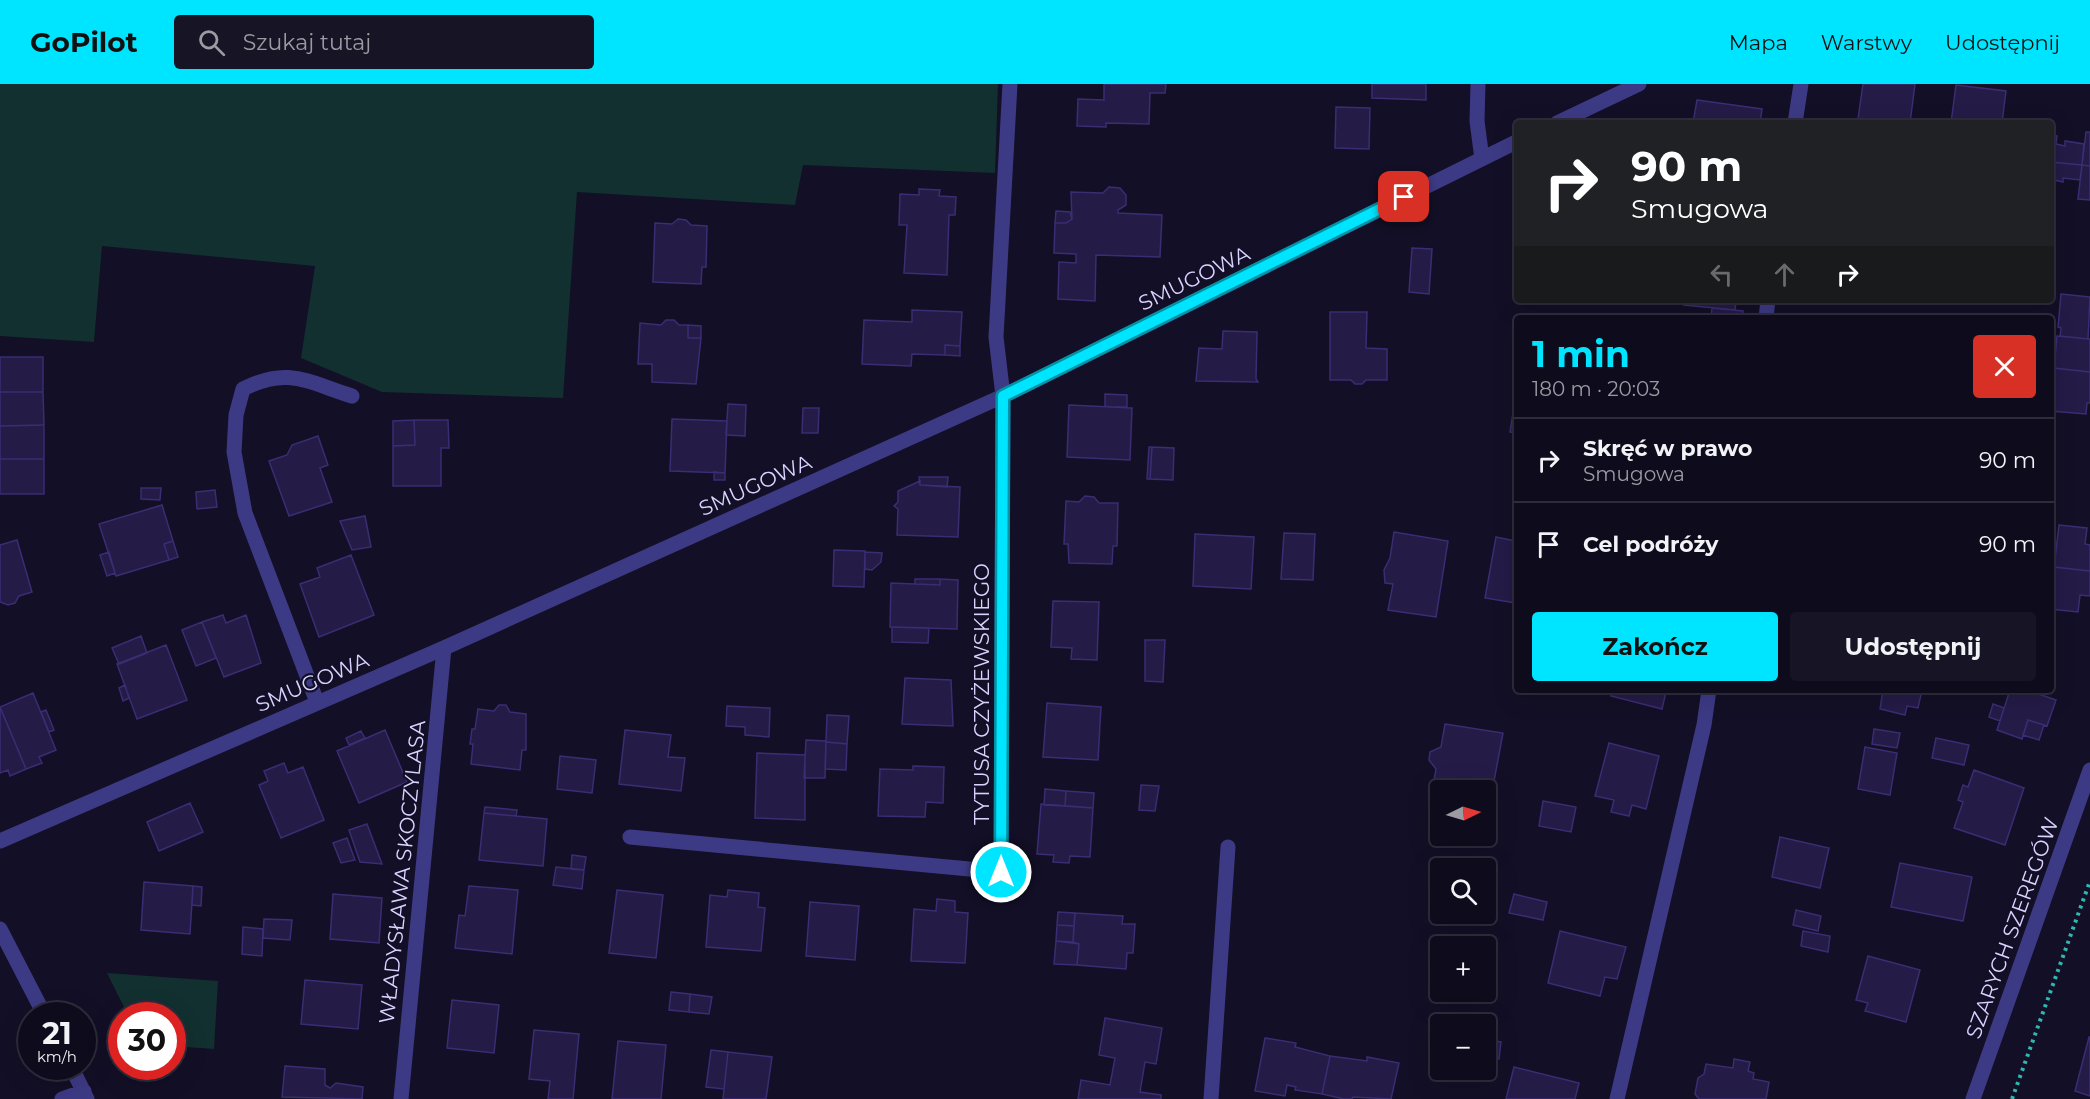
<!DOCTYPE html>
<html lang="pl">
<meta charset="utf-8">
<style>
:root{--surface:#0e0b1c;--page:#171425;--text:#f1f3f6;--muted:#9b9ba3;--line:#2e2b3b;--accent:#00e5ff}
body{margin:0;font-family:Montserrat,sans-serif;background:var(--page);color:var(--text);height:100vh;display:flex;flex-direction:column;font-size:22px;white-space:nowrap}
*{box-sizing:border-box;margin:0}
p{font-size:20px;color:var(--muted)}
.icon{flex:none;width:33px;height:33px;fill:none;stroke:currentColor;stroke-width:2;stroke-linecap:round;stroke-linejoin:round}
.map{position:relative;flex:1;overflow:hidden}
.sheet{position:absolute;left:1514px;top:231px;width:540px;height:378px;display:flex;flex-direction:column;background:var(--surface);border-radius:6px;box-shadow:0 6px 24px #0002,0 0 0 2px var(--line)}
.sheet>*{flex:none}
.banner{position:absolute;left:1514px;top:36px;width:540px;height:183px;border-radius:6px;box-shadow:0 6px 24px #0002,0 0 0 2px var(--line);background:#202124;color:#fff;overflow:hidden}
.needle{width:39px;rotate:85deg}
.buttons{position:absolute;left:1430px;top:696px;display:grid;gap:12px}
.buttons a{display:grid;place-items:center;width:66px;height:66px;border-radius:6px;background:var(--surface);box-shadow:0 6px 24px #0002,0 0 0 2px var(--line);font-size:30px}
.speed{position:absolute;left:18px;top:918px;display:flex;gap:12px;font-size:30px;font-weight:700;text-align:center}
.speed>*{display:grid;place-content:center;width:78px;height:78px;border-radius:50%;background:var(--surface);box-shadow:0 6px 24px #0002,0 0 0 2px var(--line);line-height:1}
.speed small{font-size:15px;font-weight:400}
.speed .limit{border:9px solid #d22;background:#fff;color:#111}
.pin{position:absolute;display:grid;place-items:center;width:51px;height:51px;color:#fff;margin:-26px;border-radius:12px;box-shadow:0 3px 9px #0006}
.me{position:absolute;width:66px;margin:-33px;rotate:0deg;stroke-linejoin:round;filter:drop-shadow(0 0 4px #0008)}
.turn{display:flex;align-items:center;gap:21px;height:126px;padding:0 18px;font-size:27px}
.turn .icon{width:78px;height:78px;stroke-width:2.5}
.turn b{display:block;font-size:42px;line-height:51px}
.lanes{display:flex;align-items:center;height:57px;padding:0 18px;background:#0003;justify-content:center;gap:30px;direction:ltr}
.lanes .off{opacity:.35}
.round{display:grid;place-items:center;flex:none;width:63px;height:63px;border-radius:6px;background:var(--page)}
.headline{display:flex;align-items:center;justify-content:space-between;height:102px;padding:0 18px}
h1{font-size:36px;font-weight:700;line-height:45px;color:var(--accent)}
.primary-button{display:flex;gap:12px;margin-top:auto;padding:12px 18px}
.primary-button a{flex:1;height:69px;border-radius:6px;background:var(--accent);color:#111;font-size:24px;font-weight:700;line-height:69px;text-align:center}
.primary-button a+a{background:var(--page);color:var(--text)}
ul{padding:0;list-style:none}
li{display:flex;align-items:center;gap:18px;height:84px;padding:0 18px;border-top:2px solid var(--line)}
li div{flex:1}
li b{display:block;font-size:22px}
li em{font-style:normal}
header{display:flex;align-items:center;gap:36px;box-sizing:border-box;height:84px;padding:0 30px;background:var(--accent);color:#111}
header strong{font-size:28px}
nav{display:flex;gap:33px;margin-inline-start:auto;font-size:21px}
.search{width:420px;height:54px;background:var(--page);display:flex;align-items:center;gap:15px;box-sizing:border-box;padding:0 21px;border-radius:6px;color:var(--muted);font-size:22px}
.map>svg:first-child{display:block}
.green{fill:#12302f}
.building{fill:#241b47;stroke:#3b2d73;stroke-width:1.5}
.lines{fill:none;stroke-linecap:round;stroke-linejoin:round}
.path{stroke:#2fb8b0;stroke-width:4;stroke-dasharray:3 4.5;stroke-linecap:butt}
.minor{stroke:#3d3a85;stroke-width:15}
.route-casing{stroke:#0095a6;stroke-width:15}
.route{stroke:#00e5ff;stroke-width:10}
.labels{text-anchor:middle;dominant-baseline:central;stroke-width:4.5;stroke-linejoin:round;paint-order:stroke}
.street-label{font-size:21px;fill:#d9d4ff;stroke:#130f26}
</style>
<header>
<strong>GoPilot</strong>
<div class="search"><svg class="icon" aria-label="search" viewBox="0 0 24 24"><circle cx="10" cy="10" r="6"/><path d="M15 15l6 6"/></svg>Szukaj tutaj</div>
<nav><a>Mapa</a><a>Warstwy</a><a>Udostępnij</a></nav>
</header>
<div class="map">
<svg width="2090" height="1015" viewBox="0 0 2090 1015">
<rect width="100%" height="100%" fill="#130f26"/>
<path class="green" d="M0,0H998L995,89L803,81L795,121L577,108L563,314L382,308L301,274L315,182L102,162L94,258L0,252Z
M107,889L218,897L214,965L173,962L172,932L128,931Z"/>
<path class="building" d="M1104,0H1166L1165,9H1150L1149,40L1106,39V43L1077,42L1078,15L1104,16Z
M1372,0H1426V16L1372,14Z
M1863,0H1915L1910,39L1858,35Z
M1956,1L2006,7L2002,39H1951Z
M1697,16L1762,25L1760,39H1693Z
M1336,23L1370,24L1369,65L1335,64Z
M2086,48H2090V82L2082,81Z
M2050,51L2057,52L2056,60L2065,62V57L2084,60L2082,81L2050,78Z
M2050,78L2082,81L2080,96L2063,94V98L2054,96L2051,117Z
M2082,81L2090,82V116L2078,115Z
M1109,103L1120,104L1126,111V121L1118,126V129L1162,131L1160,173L1096,171L1095,217L1058,215L1059,178L1076,179V170L1054,169L1055,139H1066L1072,135L1071,108L1103,109Z
M919,105L940,106L939,112L956,113L955,131H949L947,191L904,189L907,141H899L900,110L919,111Z
M1056,127L1070,128L1072,135L1066,139H1055Z
M678,135L686,136L691,141L707,142L706,183H702L701,200L653,198L655,139L672,140Z
M1412,164L1432,165L1429,210L1409,208Z
M2061,210L2090,213L2088,255L2060,252L2061,244L2058,243Z
M1685,216H1736L1735,226L1684,221Z
M1712,224L1743,227L1742,234H1711Z
M912,226L962,228L960,262L945,261V271L912,270L911,282L862,280L864,236L912,238Z
M1330,228H1367L1366,264L1387,265V296H1366L1362,300H1355L1351,296H1330Z
M666,236H674L679,241H688V254H701L696,300L652,298V280H638L640,239L661,241Z
M688,241L701,242V254H688Z
M1223,247L1257,248L1256,295L1258,298L1196,297L1199,264L1222,265Z
M2057,252L2090,255V288L2054,284Z
M945,261L960,262V272L945,271Z
M0,273H43V308H0Z
M2054,284L2090,288V319H2087L2086,330L2050,327V300Z
M0,308H43L44,341L0,342Z
M1105,310L1127,311V323H1105Z
M1516,310V349L1510,348Z
M728,320L746,321L745,352L726,351Z
M1069,321L1132,324L1130,376L1067,373Z
M803,324H819L818,349H802Z
M672,335L727,337L725,389L670,387Z
M414,336H448L449,364H441V402H393V362L415,361Z
M414,336L415,361L393,362V337Z
M44,341V375H0V342Z
M318,352L328,381L320,384L332,418L289,432L269,377L287,371L292,361Z
M1149,363H1152L1150,395H1147Z
M1152,363L1174,364L1173,396L1150,395Z
M0,375H44V410H0Z
M714,388L725,389V396H714Z
M919,393H948L947,403L920,401Z
M920,397V401L960,403L958,453L897,451L898,425L894,422L898,418V407Z
M141,404H161L160,416L141,415Z
M215,406L217,423L197,425L196,408Z
M1085,412L1094,413L1099,419H1118L1117,462H1113L1112,480L1069,479L1068,460H1064L1066,417L1079,418Z
M162,421L173,457L164,460L169,476L116,492L99,440Z
M365,432L371,463L352,466L340,437Z
M2059,441L2087,444L2085,460L2090,461V487L2054,483Z
M1394,448L1448,457L1436,533L1388,526L1393,500L1385,499L1384,486L1390,474Z
M1284,449L1315,450L1313,496L1281,495Z
M1195,450L1254,453L1251,505L1193,502Z
M1496,453L1516,457V519L1485,514Z
M17,456L32,508L19,512L15,519L8,521L0,518V461Z
M173,457L178,473L169,476L164,460Z
M834,466L865,467L864,503L833,502Z
M109,468L115,489L107,492L100,471Z
M865,468L882,469L881,478L872,486L865,485Z
M351,471L374,531L319,553L300,500L320,493L317,484Z
M2054,483L2090,487V512L2080,511L2078,528L2050,525Z
M915,495H940V501L915,500Z
M940,495L958,496L957,545L890,543L891,499L940,501Z
M1053,517L1099,518L1097,576L1071,575L1072,564L1051,563Z
M223,531L226,539L246,531L261,579L224,593L202,538Z
M202,538L216,574L196,582L182,546Z
M892,543L929,544L928,559L892,558Z
M141,552L147,569L119,580L112,564Z
M1145,556H1165L1163,598L1145,597Z
M166,561L187,616L137,635L117,580Z
M905,594L951,596L953,642L902,640Z
M125,601L129,614L123,617L119,604Z
M1612,606H1658L1666,608L1662,625L1611,612Z
M1883,606H1922L1918,624L1907,622L1905,631L1880,625Z
M2010,606H2027L2056,616L2047,642L2028,636L2022,655L1997,646Z
M33,609L56,666L39,673L42,679L26,685L0,623Z
M1047,619L1101,623L1098,676L1043,673Z
M1993,620L2004,624L2000,637L1989,633Z
M499,621H506L510,628L526,630V666H522L520,686L471,680L473,660H470L472,645H475L478,625L494,627Z
M727,622L770,624L769,653L745,651V643L726,642Z
M0,623L26,685L10,692L8,686L0,689Z
M46,626L54,646L49,648L41,628Z
M827,631L849,632L847,660L826,658Z
M2028,636L2044,641L2039,656L2023,651Z
M1445,640L1503,649L1491,713L1485,712V706H1455L1433,702L1436,685L1429,676L1430,668L1441,663Z
M1874,645L1900,649L1897,664L1872,660Z
M385,646L407,698L359,719L337,667Z
M625,646L671,651L668,673L685,674L681,707L619,700Z
M361,647L365,654L349,661L346,654Z
M1936,654L1969,661L1964,681L1932,674Z
M806,656L826,657L825,694H804Z
M826,658L847,660L846,686L825,685Z
M1609,659L1659,672L1646,725L1632,721L1629,732L1611,728L1614,716L1595,712Z
M1865,663L1897,669L1890,711L1858,705Z
M757,669L805,671V736L755,734Z
M560,672L596,676L592,709L557,705Z
M284,679L288,689L303,683L324,736L281,754L259,701L268,697L264,687Z
M913,682L944,683L943,719L926,718L925,733L878,732L880,685L913,686Z
M1974,686L2024,704L2005,761L1954,744L1963,718L1958,716L1963,701L1968,703Z
M1141,701L1159,702L1155,727L1139,726Z
M1045,705L1066,707L1065,722L1044,721Z
M1066,707L1094,709L1093,724L1065,722Z
M1543,717L1576,723L1571,748L1539,742Z
M190,719L203,748L159,767L147,738Z
M1041,720L1093,724L1090,773L1070,772L1069,779L1053,778L1054,771L1037,770Z
M485,723L517,726L516,732L484,729Z
M484,729L547,735L543,782L479,776Z
M367,740L382,780L360,778L349,746Z
M1780,753L1829,764L1820,804L1772,793Z
M347,754L355,776L341,779L333,759Z
M572,771L586,773L584,786L571,785Z
M1900,779L1972,793L1963,837L1891,823Z
M556,783L584,786L582,805L553,801Z
M144,798L193,802L190,850L141,846Z
M193,802L202,803L201,822L192,821Z
M469,802L518,806L512,870L455,864L459,831L465,832Z
M617,806L663,811L656,874L609,869Z
M728,806L759,809L758,823L765,824L761,867L706,863L710,811L727,813Z
M333,810L382,814L379,859L330,855Z
M1514,810L1547,818L1543,836L1509,829Z
M937,815L955,817V828L968,829L965,879L911,877L914,825L936,827Z
M810,818L859,822L855,876L806,872Z
M1796,826L1821,832L1818,847L1793,841Z
M1058,828L1075,829L1074,842L1057,841Z
M1075,829L1123,832L1122,840H1135L1133,869H1127L1126,885L1077,881L1079,860L1073,858Z
M264,835L292,836L290,856L263,854Z
M1057,841L1074,842L1073,858L1056,857Z
M243,843L263,845L262,872L242,870Z
M1560,847L1626,863L1617,895L1605,893L1600,912L1548,899Z
M1803,847L1830,852L1828,868L1801,862Z
M1056,857L1079,860L1077,881L1054,880Z
M1868,872L1920,886L1906,938L1865,927L1868,919L1856,916Z
M305,896L362,901L358,945L301,940Z
M671,908L690,910L689,928L669,926Z
M690,910L712,913L709,930L689,928Z
M452,916L499,921L494,969L447,964Z
M1105,934L1162,944L1156,980L1145,978L1140,1008L1161,1011V1015H1078L1081,996L1110,1001L1115,974L1099,971Z
M534,946L579,950L573,1015H548L550,997L529,995Z
M2089,953H2090V1012L2075,1007Z
M1265,954L1296,959L1295,963L1330,972L1322,1010L1295,1006L1296,1003L1287,1001L1285,1012L1255,1007Z
M1485,956L1501,958L1499,975L1485,973Z
M618,957L666,961L661,1015H612Z
M711,966L728,968L724,1005L706,1003Z
M728,968L772,973L766,1015H723Z
M1330,972L1367,977V973L1399,979L1391,1015L1353,1013L1352,1015H1344L1322,1010Z
M1734,975L1750,978L1748,987L1754,989L1753,995L1769,998L1766,1015H1699L1695,1010L1698,994L1704,990L1706,980L1733,984Z
M285,982L325,985V1001L330,1004L336,999L363,1003L362,1015L282,1013Z
M1514,983L1579,999L1575,1015H1506Z"/>
<g class="lines">
<path class="path" d="M2012,1015L2090,797"/>
<path class="minor" d="M1478,0L1477,37L1482,75
M1557,39L1639,0
M1795,39L1801,0
M1766,234L1768,216
M317,618L245,429L234,368L236,331L243,305C288,282 307,298 352,312
M630,753L1001,788L1003,312L996,253L1010,0
M0,757L444,564L1003,312L1516,58
M0,845L45,932
M71,982L87,1015
M62,1015L84,1007
M401,1015L444,564
M1211,1015L1228,763
M1617,1015L1704,641L1709,606
M1973,1015L2090,686"/>
</g>
<g class="lines">
<g class="route-casing">
<path id="route" d="M1001,788L1003,312L1404,113"/>
</g>
<use href="#route" class="route"/>
</g>
<g class="labels">
<g class="street-label">
<text transform="translate(1194 194) rotate(-26)">SMUGOWA</text>
<text transform="translate(755 401) rotate(-24)">SMUGOWA</text>
<text transform="translate(312 598) rotate(-23)">SMUGOWA</text>
<text transform="translate(981 610) rotate(-90)">TYTUSA CZYŻEWSKIEGO</text>
<text transform="translate(402 788) rotate(-84)">WŁADYSŁAWA SKOCZYLASA</text>
<text transform="translate(2012 844) rotate(-70)">SZARYCH SZEREGÓW</text>
</g>
</g>
</svg>
<div class="buttons">
<a><svg class="needle" viewBox="-14 -14 28 28"><path d="M0-13l5 13h-10z" fill="#e53935"/><path d="M0 13l5-13h-10z" fill="#9b9ba3"/></svg></a>
<a><svg class="icon" aria-label="search" viewBox="0 0 24 24"><circle cx="10" cy="10" r="6"/><path d="M15 15l6 6"/></svg></a>
<a>+</a>
<a>−</a>
</div>
<div class="speed"><div>21<small>km/h</small></div><div class="limit">30</div></div>
<div class="pin" style="left:1404px;top:113px;background:#d93025"><svg class="icon" aria-label="arrive" viewBox="0 0 24 24"><path d="M6 21V4h12l-3 4 3 4H6"/></svg></div>
<svg class="me" style="left:1001px;top:788px" viewBox="-20 -20 40 40"><circle r="17" fill="#00e5ff" stroke="#fff" stroke-width="3"/><path d="M0-11L8 9 0 5-8 9z" fill="#fff"/></svg>
<div class="banner">
<div class="turn"><svg class="icon" aria-label="right" viewBox="0 0 24 24"><path d="M7 20v-9h11M14 6l5 5-5 5"/></svg><div><b>90 m</b>Smugowa</div></div>
<div class="lanes"><svg class="icon off" aria-label="left" viewBox="0 0 24 24"><path d="M17 20v-9H6M10 6l-5 5 5 5"/></svg><svg class="icon off" aria-label="ahead" viewBox="0 0 24 24"><path d="M12 20V5M6 11l6-6 6 6"/></svg><svg class="icon" aria-label="right" viewBox="0 0 24 24"><path d="M7 20v-9h11M14 6l5 5-5 5"/></svg></div>
</div>
<section class="sheet">
<div class="headline"><div><h1>1 min</h1><p>180 m · 20:03</p></div><a class="round" style="background:#d93025;color:#fff"><svg class="icon" aria-label="close" viewBox="0 0 24 24"><path d="M6 6l12 12M18 6L6 18"/></svg></a></div>
<ul>
<li><svg class="icon" aria-label="right" viewBox="0 0 24 24"><path d="M7 20v-9h11M14 6l5 5-5 5"/></svg><div><b>Skręć w prawo</b><p>Smugowa</p></div><em>90 m</em></li>
<li><svg class="icon" aria-label="arrive" viewBox="0 0 24 24"><path d="M6 21V4h12l-3 4 3 4H6"/></svg><div><b>Cel podróży</b></div><em>90 m</em></li>
</ul>
<div class="primary-button"><a>Zakończ</a><a>Udostępnij</a></div>
</section>
</div>
